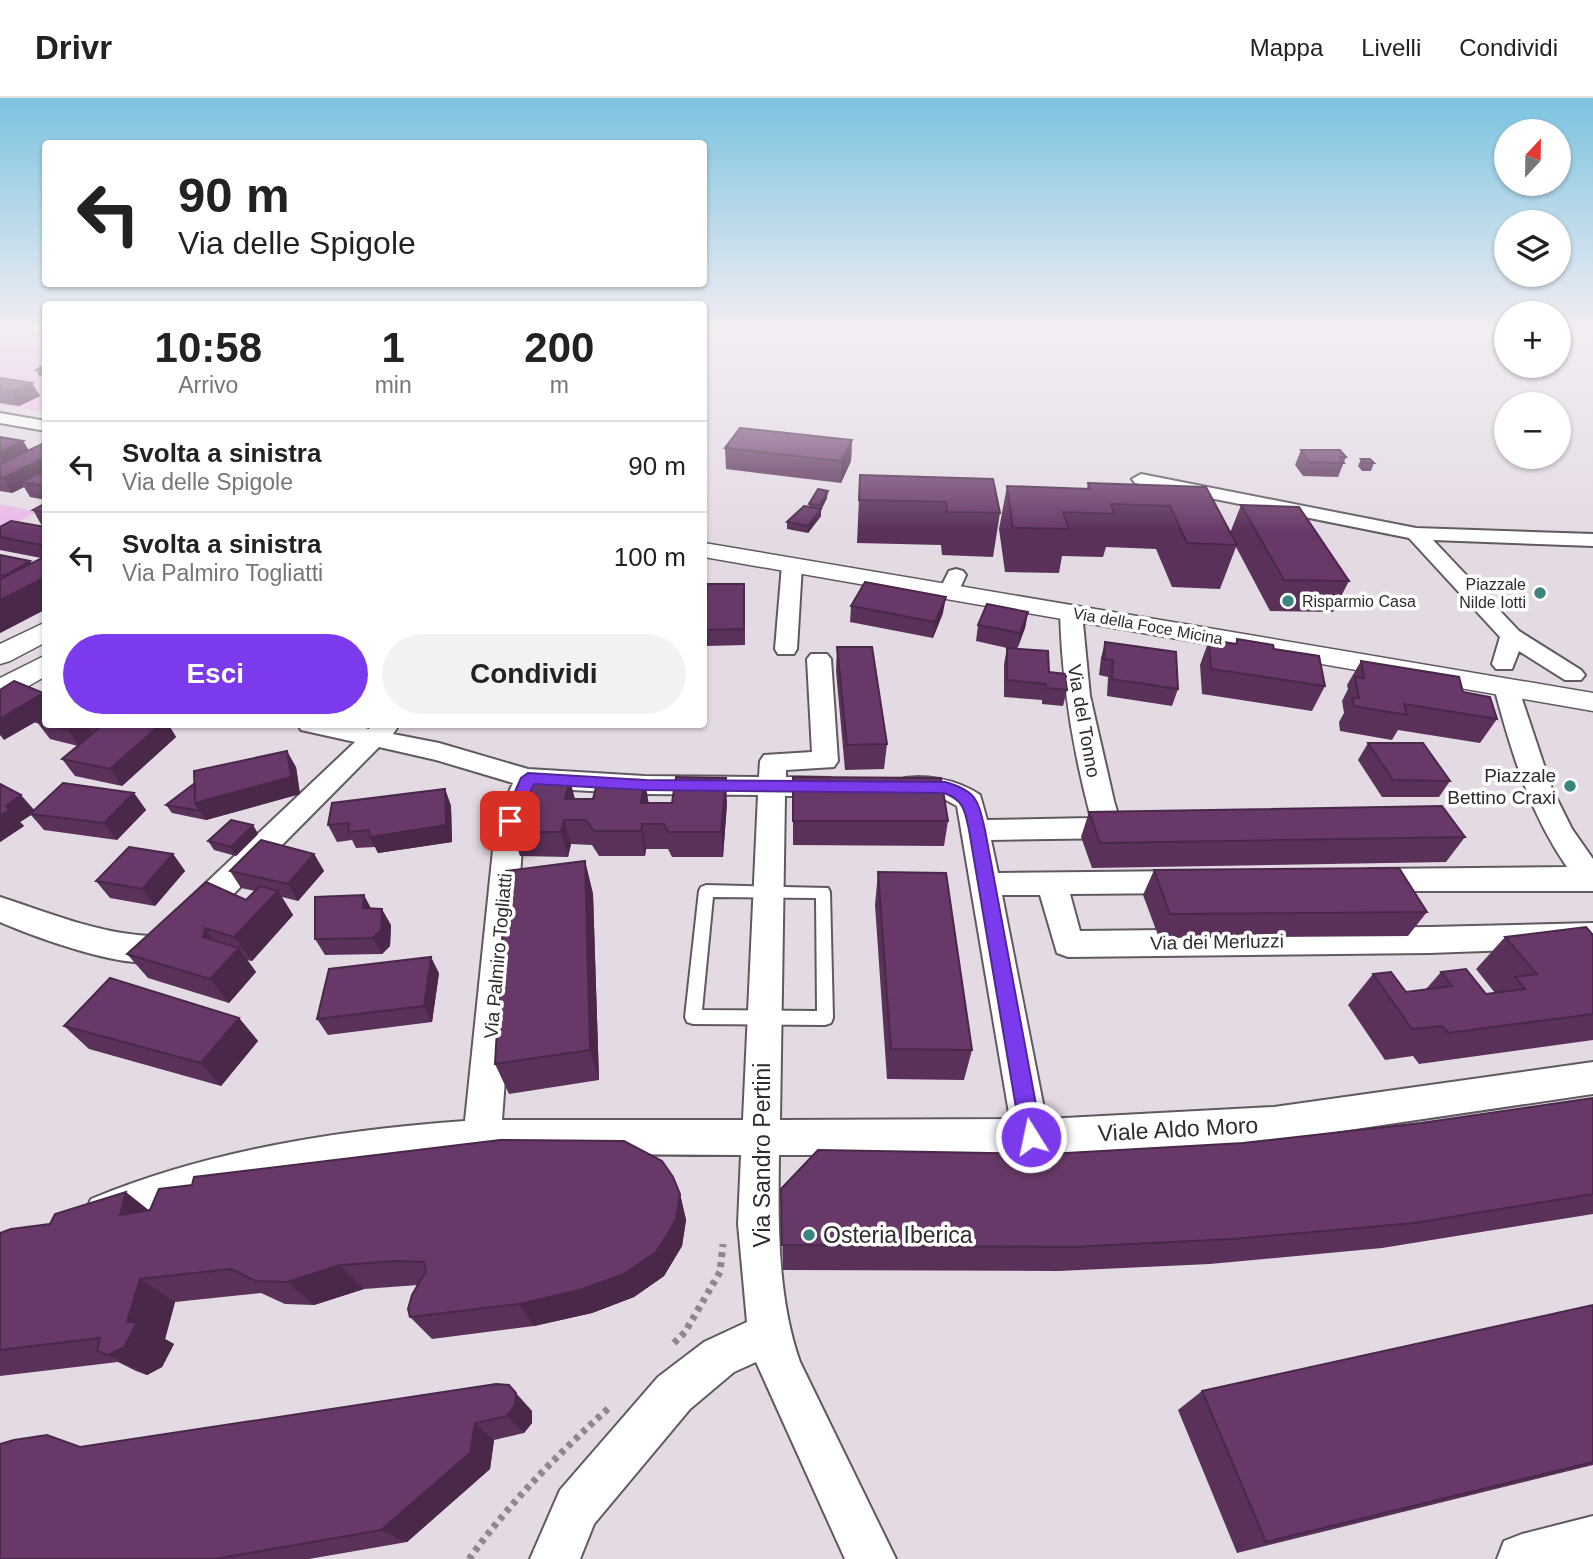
<!DOCTYPE html>
<html lang="it">
<meta charset="utf-8">
<style>
:root{--surface:#fff;--page:#f2f2f2;--text:#222;--muted:#767676;--line:#e0e0e0;--accent:#7c3aed}
body{margin:0;font-family:Arial,sans-serif;background:var(--page);color:var(--text);height:100vh;display:flex;flex-direction:column;font-size:26px;white-space:nowrap}
*{box-sizing:border-box;margin:0}
p{font-size:23px;color:var(--muted)}
.icon{flex:none;width:38px;height:38px;fill:none;stroke:currentColor;stroke-width:2;stroke-linecap:round;stroke-linejoin:round}
.map{position:relative;flex:1;overflow:hidden}
.details{position:absolute;left:42px;top:203px;width:665px;height:427px;display:flex;flex-direction:column;background:var(--surface);border-radius:7px;box-shadow:0 2px 5px #0004}
.details>*{flex:none}
.top-card{position:absolute;left:42px;top:42px;width:665px;height:147px;border-radius:7px;box-shadow:0 2px 5px #0004;background:#fff;color:var(--text);overflow:hidden}
.needle{width:46px;rotate:22deg}
.controls{position:absolute;left:1494px;top:21px;display:grid;gap:14px}
.controls a{display:grid;place-items:center;width:77px;height:77px;border-radius:50%;background:var(--surface);box-shadow:0 2px 5px #0004;font-size:35px}
.pin{position:absolute;display:grid;place-items:center;width:60px;height:60px;color:#fff;margin:-30px;border-radius:14px;box-shadow:0 4px 10px #0006}
.me{position:absolute;width:77px;margin:-38px;rotate:350deg;stroke-linejoin:round;filter:drop-shadow(0 0 5px #0008)}
.turn{display:flex;align-items:center;gap:24px;height:147px;padding:0 21px;font-size:32px}
.turn .icon{width:91px;height:91px;stroke-width:2.5}
.turn b{display:block;font-size:49px;line-height:60px}
.eta{display:flex;justify-content:space-evenly;align-items:center;height:119px;text-align:center}
.eta b{font-size:42px;font-weight:700;line-height:49px}
.action{display:flex;gap:14px;margin-top:auto;padding:14px 21px}
.action a{flex:1;height:80px;border-radius:42px;background:var(--accent);color:#fff;font-size:28px;font-weight:700;line-height:80px;text-align:center}
.action a+a{background:var(--page);color:var(--text)}
ul{padding:0;list-style:none}
li{display:flex;align-items:center;gap:21px;height:91px;padding:0 21px;border-top:2px solid var(--line)}
li div{flex:1}
li b{display:block;font-size:26px}
li em{font-style:normal}
header{display:flex;align-items:center;gap:42px;box-sizing:border-box;height:98px;padding:0 35px;background:var(--surface);border-bottom:2px solid var(--line)}
header strong{font-size:33px}
nav{display:flex;gap:38px;margin-inline-start:auto;font-size:24px}
.map>svg:first-child{display:block}
.green{fill:#e9bae8}
.lines{fill:none;stroke-linecap:round;stroke-linejoin:round}
.service-casing{stroke:#615961;stroke-width:4}
.minor-casing{stroke:#615961;stroke-width:4}
.tertiary-casing{stroke:#615961;stroke-width:3}
.path{stroke:#8f878e;stroke-width:7;stroke-dasharray:5 5;stroke-linecap:butt}
.service{fill:#fff;fill-rule:evenodd}
.minor{fill:#fff;fill-rule:evenodd}
.tertiary{fill:#fff;fill-rule:evenodd}
.wall{fill:#593159}
.shaded-wall{fill:#492849}
.building{fill:#683968;stroke:#492849;stroke-width:2}
.route{fill:#7c3aed;stroke:#51269a;stroke-width:2}
.poi-dot{fill:#3c847f;stroke:#fff;stroke-width:2.5}
.labels{text-anchor:middle;dominant-baseline:central;stroke-width:7;stroke-linejoin:round;paint-order:stroke}
.far-poi-label{font-size:16px;fill:#2f2b2e;stroke:#fff;text-anchor:end}
.far-street-label{font-size:16px;fill:#2f2b2e;stroke:#fff}
.street-label{font-size:19px;fill:#2f2b2e;stroke:#fff}
.poi-label{font-size:19px;fill:#2f2b2e;stroke:#fff;text-anchor:end}
.near-street-label{font-size:23px;fill:#2f2b2e;stroke:#fff}
.near-poi-label{font-size:23px;fill:#2f2b2e;stroke:#fff;text-anchor:start}
</style>
<header>
<strong>Drivr</strong>
<nav><a>Mappa</a><a>Livelli</a><a>Condividi</a></nav>
</header>
<div class="map">
<svg width="1593" height="1461" viewBox="0 0 1593 1461">
<rect width="100%" height="100%" fill="#e4dae4"/>
<path class="green" d="M0,229H45V310L39,313L0,307Z
M0,406L37,414L0,433Z"/>
<g class="lines">
<g class="service-casing">
<path id="service" d="M706,787L828,790L830,794L833,920L831,925L825,927L693,926L687,924L685,919L699,793L701,789ZM713,799L816,800L817,913L702,912Z"/>
</g>
<g class="minor-casing">
<path id="minor" d="M0,315L46,323V333L0,325Z
M1141,376L1416,430L1593,436V448L1433,442L1519,533L1581,572L1585,577L1581,582H1565L1519,553L1512,571H1496L1492,566L1500,539L1409,440L1135,385L1132,381Z
M792,461L799,463L802,467L797,551L794,556H778L775,551L782,467L785,463Z
M956,471L963,473L966,477L956,499H942L938,495L949,473Z
M1071,509L1079,510L1082,515L1090,598L1114,703L1119,720L1131,723L1135,730L1131,737L1121,740L991,742L998,775L1187,773L1197,776L1202,784L1197,792L1187,795L1070,796L1080,833L1429,829L1593,825V849L1429,855L1068,859L1057,855L1040,797H1002L1046,1021L1274,1009L1593,964V996L1274,1043L1031,1057H779C778,1125 777,1199 800,1264L896,1461H845L756,1264L734,1274L690,1311L594,1426L580,1461H530L560,1392L658,1279L704,1244L747,1224L738,1126L741,1057C600,1057 458,1051 319,1075C246,1087 175,1111 105,1135L91,1129L85,1115L91,1101C210,1052 338,1032 465,1023L496,723L513,685L436,662L379,649L190,840C181,848 171,859 159,863C124,872 35,839 0,824V799C50,815 96,835 150,838L355,644L301,632L298,626H350L369,631L373,626H394L397,630L393,636L439,645L528,671L644,678L759,679L760,663L764,657L812,654L807,561L811,556H827L831,561L838,663L834,669L786,672V679L829,680L838,682L842,689L838,696L829,698H785L780,1022L1010,1021L957,708L944,701L896,696L892,689L896,682C922,675 957,681 980,697L987,722L1091,720C1073,653 1062,585 1060,515L1063,510ZM537,690L644,696L758,697L743,1022H502L524,723Z
M1506,582L1514,584L1518,589L1552,691L1572,731L1593,761V793H1371L1361,790L1356,782L1361,774L1371,771L1567,769C1529,714 1511,653 1494,589L1498,584Z
M1593,1418V1461H1497L1504,1443L1522,1436Z"/>
</g>
<g class="tertiary-casing">
<path id="tertiary" d="M704,445L1593,595V613L704,459Z
M46,524V544L10,563L0,566V546Z
M46,557V578L11,598L0,601V580Z"/>
</g>
<path class="path" d="M674,1245L685,1234L720,1174L723,1146
M469,1461C510,1404 559,1355 611,1308"/>
<use href="#service" class="service"/>
<use href="#minor" class="minor"/>
<use href="#tertiary" class="tertiary"/>
</g>
<path class="wall" d="M46,266V278H39L36,272Z
M0,280L32,285L40,298L19,308L0,305Z
M0,339L23,343L29,353L46,346V402L30,399L24,389L12,395L0,393Z
M852,342L851,363L841,385L726,371L725,350Z
M1301,352L1346,359L1338,379L1303,378L1295,367Z
M1361,361L1374,365L1371,373H1362L1358,368Z
M860,377L1000,415L993,459L942,457L941,447L857,445Z
M1088,385L1206,389L1230,435L1241,407L1349,483L1333,514L1270,513L1236,449L1220,491L1172,489L1156,451L1106,449L1103,459L1062,458L1059,475L1005,474L999,431L1007,388L1087,391Z
M827,400L821,412V418L808,435L787,431V424L809,409V406Z
M46,405V428H42L33,412Z
M0,429H46V511L0,535V457L30,463L31,465L41,460L0,452Z
M745,501V547L706,548L704,532Z
M851,508L943,515L933,540L850,524Z
M1028,514L1025,530L1017,550L1049,574L1067,592L1063,608L1042,606V602L1004,599V566L1007,550L976,543L978,527Z
M1237,541L1325,588L1312,613L1202,596L1200,567L1209,542L1235,546Z
M1105,544L1178,591L1172,608L1107,598L1108,579L1099,577L1101,560Z
M837,549L887,646L884,671L845,672L836,573Z
M1361,563L1463,594L1497,621L1480,645L1398,632L1392,642L1340,633L1339,624L1344,615L1342,603L1348,591L1347,587Z
M37,624L46,626H168L176,639L122,688L75,678L62,661L78,648L50,641Z
M507,626H548L508,630Z
M1368,645L1450,683L1439,699H1382L1358,662Z
M296,669L300,696L206,722L172,715L166,707L195,685Z
M793,679L948,723L944,748L793,747Z
M570,682L575,701L648,705H727L723,759H672L668,751H646L645,758H599L592,747L571,746L568,759L520,758L512,734Z
M0,686L34,712L134,695L146,712L117,742L44,732L31,717L20,724L24,728L0,744Z
M445,691L451,708L452,744L378,755L375,749L356,750L352,742L337,744L328,727Z
M1089,714L1465,739L1446,764L1092,770L1081,739Z
M253,727L258,736L236,758L214,752L208,743Z
M173,756L185,773L155,808L110,800L96,783Z
M314,756L324,773L298,803L282,799L293,817L252,863L247,862L256,874L229,905L148,880L127,856L246,802L255,793L241,790L230,773Z
M585,763L593,796L599,982L509,996L495,966Z
M1154,772L1427,814L1408,838L1159,840L1143,797Z
M878,774L972,952L964,982L887,981L875,807Z
M371,811L391,827L390,848L382,856L325,857L315,841Z
M1593,837V942L1419,966L1413,958L1385,962L1348,907L1373,876L1406,894L1426,891L1441,874L1486,896L1495,895L1476,871L1505,839Z
M439,875L432,924L328,937L317,921Z
M239,920L258,943L221,988L89,951L64,928Z
M1593,1000V1116L1382,1150L1210,1166L1058,1173L783,1172L781,1091L1049,1056L1243,1045L1421,1025Z
M680,1096L686,1122L682,1148L664,1178L634,1199L592,1215L534,1228L432,1241L410,1219L418,1187L364,1191L314,1207L285,1206L261,1195L175,1204L165,1241L174,1246L162,1269L147,1277L136,1273L118,1264L0,1278V1135L150,1113Z
M1593,1207V1367L1237,1455L1178,1312L1202,1293Z
M532,1313V1325L524,1335L494,1342L490,1371L407,1444L309,1461H0L80,1349Z"/>
<path class="shaded-wall" d="M32,285L40,298L19,308L11,294Z
M852,342L851,363L841,385V363Z
M23,343L32,357L8,369L0,356V354Z
M46,359V378L21,384L24,389L12,395L3,380Z
M828,393L827,400L821,412V418L808,435V428L820,413V407Z
M30,463L40,479L4,478Z
M46,479V511L0,535V502Z
M946,499L943,515L933,540L935,524Z
M1028,514L1025,530L1017,552L1020,535Z
M43,595L46,599V618L4,642L0,637V621Z
M75,626H86L94,638L80,649L68,632Z
M95,626H115L106,641Z
M154,626H168L176,639L122,688L110,671Z
M287,653L296,669L300,696L206,722L195,705Z
M726,680L727,705L723,759L721,734Z
M570,682L576,707L565,701Z
M645,682L649,707L641,705Z
M445,691L451,708L452,744L378,755L370,739Z
M134,695L146,712L117,742L104,725Z
M21,697L36,714L30,716L31,717L20,724L24,728L0,744V718L6,708Z
M564,722L571,746L568,759L561,734Z
M642,726L646,751L645,758L641,733Z
M253,727L258,736L236,758L231,749Z
M173,756L185,773L155,808L142,791Z
M314,756L324,773L298,803L288,786Z
M585,763L593,796L599,982L590,952Z
M278,793L293,817L252,863L234,839Z
M364,797L373,814L363,810Z
M382,811L391,827L390,848L382,856L373,840Z
M205,830L223,854L203,839Z
M239,850L256,874L229,905L210,881Z
M431,859L439,875L432,924L424,908Z
M239,920L258,943L221,988L201,965Z
M126,1094L160,1121L120,1117Z
M680,1096L686,1122L682,1148L664,1178L634,1199L592,1215L534,1228L519,1206Z
M340,1167L364,1191L314,1207L287,1184Z
M140,1181L175,1204L165,1241L174,1246L162,1269L147,1277L108,1257L127,1224Z
M516,1295L532,1313V1325L524,1335L507,1318Z
M475,1325L494,1342L490,1371L407,1444L381,1432Z"/>
<path class="building" d="M46,266V272H36Z
M0,280L32,285L11,294L0,292Z
M740,330L852,342L841,363L725,350Z
M0,339L23,343L0,354Z
M44,345L46,346V359L3,380H0V366Z
M1301,352H1340L1346,359H1340L1344,365L1309,364Z
M1361,361H1370L1374,365H1365Z
M46,372V388H44L21,384Z
M860,377L993,381L1000,415L947,414L946,404L859,402Z
M1088,385L1206,389L1237,447L1187,445L1170,408L1111,406L1115,416L1063,414L1069,431L1013,430L1007,388L1090,391Z
M818,391L828,393L820,407L809,406Z
M46,405V415L33,412Z
M1241,407L1299,409L1349,483L1284,482Z
M804,408L821,411L808,428L787,424Z
M11,423L46,429V448L0,439V429Z
M0,457L30,463L4,478L0,477Z
M46,458V479L0,502V481Z
M865,484L946,499L935,524L851,508Z
M707,486H744V531L704,532Z
M987,506L1028,514L1020,535L978,527Z
M1237,541L1273,547L1274,551L1319,558L1325,588L1211,571L1209,542L1237,546Z
M1105,544L1176,554L1178,591L1112,581L1113,562L1104,561Z
M837,549H872L887,646L847,647Z
M1007,550L1048,553L1049,574L1066,576L1067,592L1046,590V586L1007,582Z
M1361,563L1459,579L1463,594L1490,599L1497,621L1404,606L1407,617L1354,608L1352,600H1359L1355,579L1364,580Z
M14,583L43,595L0,621V592Z
M46,618V626L37,624Z
M47,626H75L68,632Z
M104,626H161L110,671L62,661Z
M1368,645H1423L1450,683L1393,682Z
M287,653L291,679L195,705L194,673Z
M676,679L726,680L721,734H668L664,726H642L641,733H594L586,722H564L561,734H512L528,682H570L565,701H593L598,681L645,682L641,705H672Z
M793,679L941,680L948,723H793Z
M63,685L134,695L104,725L30,716Z
M195,685V705L201,713L166,707Z
M0,686L21,697L6,708L10,712L0,718Z
M445,691L446,727L370,739L369,732L348,734L349,725L328,727L332,705Z
M1442,708L1465,739L1100,745L1089,714Z
M231,722L253,727L231,749L208,743Z
M261,742L314,756L288,786L230,773Z
M129,749L173,756L142,791L96,783Z
M585,763L590,952L495,966L506,773Z
M1399,770L1427,814L1170,816L1154,772Z
M878,774L946,775L972,952L891,951Z
M206,784L246,802L260,788L278,793L234,839L205,830L203,839L239,850L210,881L127,856Z
M364,797L363,810L382,811L381,832L373,840L315,841V799Z
M1586,829L1593,837V916L1448,935L1442,928L1412,931L1373,876L1391,874L1406,894L1452,888L1441,874L1466,871L1486,896L1525,891L1515,879L1537,876L1505,839Z
M431,859L424,908L317,921L329,871Z
M110,880L239,920L201,965L64,928Z
M1593,1000V1096L1414,1125L1233,1141L1072,1149L782,1147L781,1091L818,1052L1049,1056L1243,1045L1421,1025Z
M500,1042L624,1043L662,1063L673,1079L680,1096L676,1122L656,1154L624,1176L580,1192L519,1206L410,1219L408,1211L412,1197L426,1173L424,1164L396,1163L340,1167L287,1184L256,1183L231,1171L140,1181L127,1224L137,1225L124,1249L108,1257L97,1253L100,1240L0,1252V1135L11,1131L50,1126L55,1116L126,1094L120,1117L150,1112L159,1091L192,1087L194,1079Z
M1593,1207V1364L1266,1444L1202,1293Z
M496,1286L509,1287L516,1295L515,1307L507,1318L475,1325L470,1355L381,1432L215,1461H0V1346L14,1342L47,1337L80,1349Z"/>
<linearGradient id="sky" x2="0" y2="1"><stop stop-color="#7bc3e0"/><stop offset="0.53" stop-color="#f3eef3"/><stop offset="1" stop-color="#f3eef3" stop-opacity="0"/></linearGradient>
<rect width="1593" height="434" fill="url(#sky)"/>
<path class="route" d="M528,675L644,682L945,684C977,693 978,702 985,732L1042,1039L1039,1046L1031,1049L1024,1046L1021,1039L969,732C965,713 964,702 944,695L644,692L534,686L515,727H504L502,723L521,680Z"/>
<g class="poi-dot">
<circle cx="1540" cy="495" r="7"/>
<circle cx="1288" cy="503" r="7"/>
<circle cx="1570" cy="688" r="7"/>
<circle cx="809" cy="1137" r="7"/>
</g>
<g class="labels">
<g class="far-poi-label">
<text x="1526" y="486">Piazzale<tspan x="1526" dy="18">Nilde Iotti</tspan></text>
<text x="1302" y="503" text-anchor="start">Risparmio Casa</text>
</g>
<g class="far-street-label">
<text transform="translate(1148 528) rotate(10)">Via della Foce Micina</text>
</g>
<g class="street-label">
<text transform="translate(1084 623) rotate(80)">Via del Tonno</text>
<text transform="translate(1217 844) rotate(-1)">Via dei Merluzzi</text>
<text transform="translate(498 858) rotate(-85)">Via Palmiro Togliatti</text>
</g>
<g class="poi-label">
<text x="1556" y="677">Piazzale<tspan x="1556" dy="22">Bettino Craxi</tspan></text>
</g>
<g class="near-street-label">
<text transform="translate(1178 1031) rotate(-3)">Viale Aldo Moro</text>
<text transform="translate(762 1057) rotate(-90)">Via Sandro Pertini</text>
</g>
<g class="near-poi-label">
<text x="823" y="1137">Osteria Iberica</text>
</g>
</g>
</svg>
<div class="controls">
<a><svg class="needle" viewBox="-14 -14 28 28"><path d="M0-13l5 13h-10z" fill="#e53935"/><path d="M0 13l5-13h-10z" fill="#767676"/></svg></a>
<a><svg class="icon" aria-label="layers" viewBox="0 0 24 24"><path d="M12 4l9 5-9 5-9-5zM3 14l9 5 9-5"/></svg></a>
<a>+</a>
<a>−</a>
</div>
<div class="pin" style="left:510px;top:723px;background:#d93025"><svg class="icon" aria-label="arrive" viewBox="0 0 24 24"><path d="M6 21V4h12l-3 4 3 4H6"/></svg></div>
<svg class="me" style="left:1031px;top:1039px" viewBox="-20 -20 40 40"><circle r="17" fill="#7c3aed" stroke="#fff" stroke-width="3"/><path d="M0-11L8 9 0 5-8 9z" fill="#fff"/></svg>
<div class="top-card">
<div class="turn"><svg class="icon" aria-label="left" viewBox="0 0 24 24"><path d="M17 20v-9H6M10 6l-5 5 5 5"/></svg><div><b>90 m</b>Via delle Spigole</div></div>
</div>
<section class="details">
<div class="eta">
<div><b>10:58</b><p>Arrivo</p></div>
<div><b>1</b><p>min</p></div>
<div><b>200</b><p>m</p></div>
</div>
<ul>
<li><svg class="icon" aria-label="left" viewBox="0 0 24 24"><path d="M17 20v-9H6M10 6l-5 5 5 5"/></svg><div><b>Svolta a sinistra</b><p>Via delle Spigole</p></div><em>90 m</em></li>
<li><svg class="icon" aria-label="left" viewBox="0 0 24 24"><path d="M17 20v-9H6M10 6l-5 5 5 5"/></svg><div><b>Svolta a sinistra</b><p>Via Palmiro Togliatti</p></div><em>100 m</em></li>
</ul>
<div class="action"><a>Esci</a><a>Condividi</a></div>
</section>
</div>
